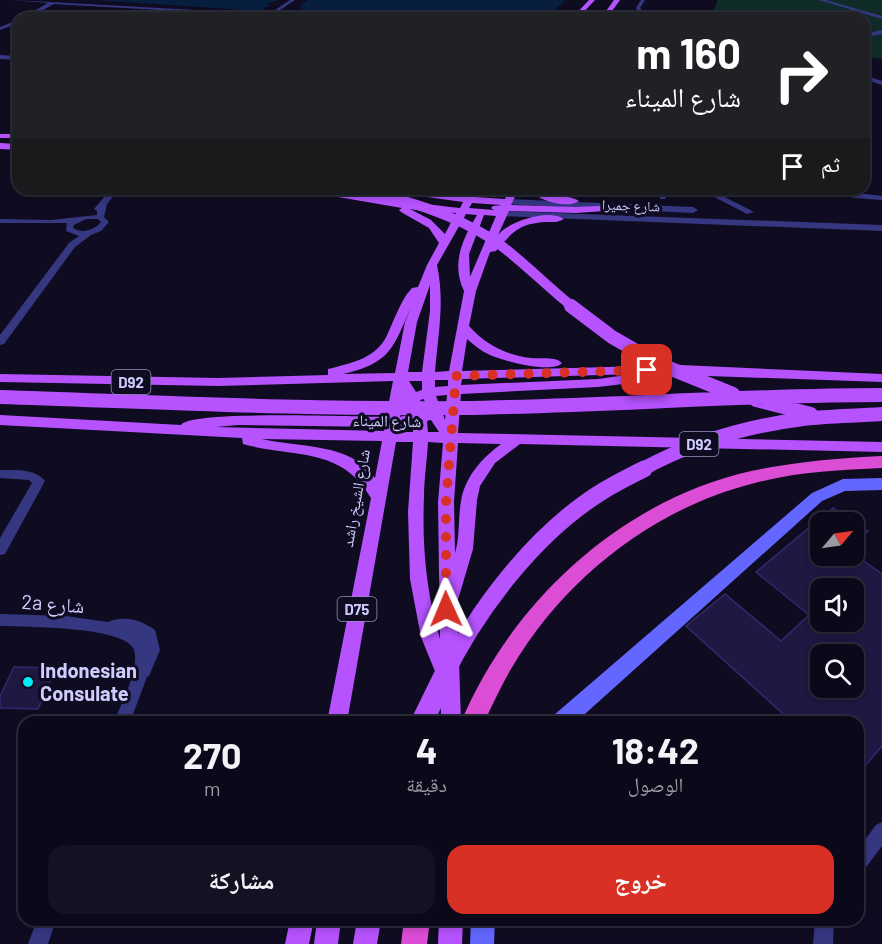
<!DOCTYPE html>
<html lang="ar">
<meta charset="utf-8">
<style>
:root{--surface:#0b0919;--page:#141222;--text:#f1f3f6;--muted:#9a9aa2;--line:#2b2a38;--accent:#d93025}
body{margin:0;font-family:Barlow,"Noto Naskh Arabic",sans-serif;background:var(--page);color:var(--text);direction:rtl;height:100vh;display:flex;flex-direction:column;font-size:22px;white-space:nowrap}
*{box-sizing:border-box;margin:0}
p{font-size:20px;color:var(--muted)}
.icon{flex:none;width:33px;height:33px;fill:none;stroke:currentColor;stroke-width:2;stroke-linecap:round;stroke-linejoin:round}
.map{position:relative;flex:1;overflow:hidden;direction:ltr}
.panel{position:absolute;left:18px;top:716px;width:846px;height:210px;display:flex;flex-direction:column;background:var(--surface);border-radius:18px;box-shadow:0 3px 9px #0003,0 0 0 2px var(--line);direction:rtl}
.panel>*{flex:none}
.hud{position:absolute;left:12px;top:12px;width:858px;height:183px;border-radius:18px;box-shadow:0 3px 9px #0003,0 0 0 2px var(--line);direction:rtl;background:#202124;color:#fff;overflow:hidden}
.needle{width:39px;rotate:61deg}
.controls{position:absolute;left:810px;top:512px;display:grid;gap:12px}
.controls a{display:grid;place-items:center;width:54px;height:54px;border-radius:12px;background:var(--surface);box-shadow:0 3px 9px #0003,0 0 0 2px var(--line);font-size:30px}
.pin{position:absolute;display:grid;place-items:center;width:51px;height:51px;color:#fff;margin:-26px;border-radius:12px;box-shadow:0 3px 9px #0006}
.me{position:absolute;width:66px;margin:-33px;rotate:359deg;stroke-linejoin:round;filter:drop-shadow(0 0 4px #0008)}
.turn{display:flex;align-items:center;gap:21px;height:126px;padding:0 30px;font-size:27px}
.turn .icon{width:78px;height:78px;stroke-width:2.5}
.turn b{display:block;font-size:42px;line-height:51px}
.then{display:flex;align-items:center;height:57px;padding:0 30px;background:#0003;gap:12px;font-size:22px}
.eta{display:flex;justify-content:space-evenly;align-items:center;height:102px;text-align:center}
.eta b{font-size:36px;font-weight:700;line-height:42px}
.action{display:flex;gap:12px;margin-top:auto;padding:12px 30px}
.action a{flex:1;height:69px;border-radius:18px;background:var(--accent);color:#fff;font-size:24px;font-weight:700;line-height:69px;text-align:center}
.action a+a{background:var(--page);color:var(--text)}
.map>svg:first-child{display:block}
.green{fill:#0f2b28}
.water{fill:#071e3f}
.building{fill:#1e1842;stroke:#33296f;stroke-width:1.5;fill-rule:evenodd}
.lines{fill:none;stroke-linecap:round;stroke-linejoin:round}
.minor{fill:#353781;fill-rule:evenodd}
.tertiary{fill:#353781;fill-rule:evenodd}
.secondary{fill:#6367ff;fill-rule:evenodd}
.primary{fill:#b653ff;fill-rule:evenodd}
.trunk{fill:#da4dd4;fill-rule:evenodd}
.primary-bridge-far3{stroke:#b653ff;stroke-width:10}
.primary-bridge-far2{stroke:#b653ff;stroke-width:14}
.primary-bridge-far1{stroke:#b653ff;stroke-width:17}
.primary-bridge{stroke:#b653ff;stroke-width:22}
.route{stroke:#d93025;stroke-width:10;stroke-dasharray:0 18}
.poi-dot{fill:#00ebf7;stroke:#0f0c21;stroke-width:2}
.labels{text-anchor:middle;dominant-baseline:central;stroke-width:6;stroke-linejoin:round;paint-order:stroke}
.far-street-label{font-size:14px;fill:#cfccff;stroke:#0f0c21}
.shield{fill:#0f0c21;stroke:#9592bc;stroke-width:1.5}
.shield-label{font-size:15px;font-weight:bold;fill:#cfccff}
.street-label{font-size:16px;fill:#cfccff;stroke:#0f0c21}
.near-street-label{font-size:20px;fill:#cfccff;stroke:#0f0c21}
.near-poi-label{font-size:20px;font-weight:bold;fill:#cfccff;stroke:#0f0c21;text-anchor:start}
</style>
<div class="map">
<svg width="882" height="944" viewBox="0 0 882 944">
<rect width="100%" height="100%" fill="#0f0c21"/>
<path class="green" d="M718,0H882V59L864,57V18H710Z"/>
<path class="water" d="M94,0H280L268,3L266,4L270,5L261,11Z
M308,0H565L547,18H312L289,16L303,10L300,6Z"/>
<path class="building" d="M833,508L868,531L854,544V522H820V555H855L882,574V746L858,774V722H792L686,626L725,594L781,641L809,615L756,572ZM820,588H854V621H820ZM820,654H854V687H820Z
M14,667L56,668L38,709L0,708V696Z"/>
<g class="lines">
<path class="minor" d="M12,0L269,14L290,0H295L268,18H263L265,16L54,4L28,18H22L48,3Z
M641,0H645L640,8L642,10L669,18H661L638,12L636,8Z
M819,0H826L882,16V19Z
M18,20V23L0,30V27Z
M882,30V34L864,38V34Z
M0,55L18,56V60L0,59Z
M864,75L882,81V85L864,79Z
M111,189H119L107,204L104,217L109,222L101,231L91,235L75,247L4,344L0,345V335L69,243L79,236L66,231L67,223H0V219L51,220L97,215V211L94,209ZM86,219H98L101,222C94,230 83,234 73,228L74,225Z
M657,189H665L666,199H660Z
M699,189H709L754,212L747,214Z
M824,189L882,196V200L854,198Z
M0,470C15,470 35,468 45,481L5,554L0,555V538L32,483L29,480L0,478Z
M0,614L66,616L108,622C125,615 141,620 155,630L160,650L149,676L147,677L130,722H114C121,704 140,669 134,650C126,626 24,627 0,626Z
M882,822V846L864,870L858,873V849L876,825Z
M37,920H56L48,944H28Z
M815,920H834L833,944H813Z"/>
<path class="tertiary" d="M507,199L693,207L698,210L693,213L504,204L502,202Z
M502,211L882,225V231L499,216L497,214Z"/>
<path class="secondary" d="M882,478V490L845,491L822,501L576,722H551L554,715L812,493L843,479Z
M471,920H495L494,944H470Z"/>
<path class="primary" d="M589,0H595L578,18H572Z
M614,0H620L607,18H601Z
M0,134H18V138H0Z
M0,143L18,144V150L0,149Z
M304,189C355,189 408,203 460,208L463,202L391,192L386,189H411L466,197L470,189H480L475,197L505,199L509,189H519L511,205L576,207L622,205L624,207L619,210L576,213L509,211L498,235C509,221 549,208 564,219C558,223 552,222 545,222C518,224 513,232 496,251L490,252L476,291L469,326C486,345 506,355 531,358C541,359 556,356 562,363C552,374 504,361 490,355C481,351 474,345 467,339L462,371L681,365L882,374V382L653,374L656,377L649,381L598,387L461,394L458,433L882,442V452L520,444L495,463L480,486L477,500L473,549L457,603L461,722H441V686L421,637L410,579L408,512L413,442H396L347,722H327L371,498C341,446 293,458 243,444L242,438L0,425V415L181,425C191,410 359,417 386,417L393,381L218,386L0,382V374L218,378L328,375V369C352,363 378,358 388,333C394,320 399,306 407,294L412,288L418,287L427,265L439,243L429,228L401,212L399,210L402,208L309,192ZM472,203L502,205L493,206L491,208L494,210L469,208ZM410,209L416,210L456,213L445,234L431,220ZM466,214L477,215C462,240 451,264 464,291L449,371L435,372C438,333 445,303 437,265ZM484,215L496,216L470,277L469,254ZM430,285V311L422,372H408L417,322ZM411,307L405,322L395,373L343,374C391,363 393,348 411,307ZM634,374L598,379L461,385L462,379ZM435,380H448V386L435,387ZM409,381H422V390L416,392ZM447,395L445,420L436,396ZM424,399L427,411L424,412L420,400ZM403,403H408L411,414L400,417ZM430,420H431L439,432H428L427,421ZM413,424V432H398L399,427ZM238,425L385,427L384,431L216,427ZM262,439L382,441L375,478C350,442 299,448 262,439ZM428,442L443,443L438,502L440,639C426,593 422,545 424,497C424,479 427,461 428,442ZM458,443L501,444C482,458 465,477 461,501C458,518 460,537 455,553L454,502Z
M526,189C537,189 541,192 550,195C560,198 571,195 579,201C566,210 537,199 526,189Z
M290,920H314L309,944H285Z
M317,920H341L338,944H314Z
M357,920H381L377,944H353Z
M439,920H463L462,944H438Z"/>
<path class="trunk" d="M882,456V468C838,470 794,472 751,484C651,510 563,580 511,669C501,686 493,704 484,722H461C512,601 622,500 751,471C794,462 838,458 882,456Z
M404,920H430L427,944H401Z"/>
<path class="primary-bridge-far3" d="M359,189C405,200 451,213 492,239C519,257 546,286 573,307"/>
<path class="primary-bridge-far2" d="M571,306L612,337L659,364L733,394
M0,397C154,402 308,410 461,408C602,406 742,395 882,395
M756,400L811,414
M641,470C690,443 748,426 803,419C829,416 856,416 882,414"/>
<path class="primary-bridge-far1" d="M443,679C477,609 536,532 603,491C616,483 630,476 644,469"/>
<path class="primary-bridge" d="M422,722L444,677"/>
</g>
<g class="lines">
<path class="route" d="M446,609V502L456,376L647,370"/>
</g>
<circle class="poi-dot" cx="28" cy="682" r="6"/>
<g class="labels">
<g class="far-street-label">
<text transform="translate(631 205) rotate(2)">شارع جميرا</text>
</g>
<g class="shield">
<rect x="111.5" y="370" width="39" height="24" rx="4.5"/>
<rect x="679.5" y="432" width="39" height="24" rx="4.5"/>
<rect x="337.5" y="597" width="39" height="24" rx="4.5"/>
</g>
<g class="shield-label">
<text x="131" y="382">D92</text>
<text x="699" y="444">D92</text>
<text x="357" y="609">D75</text>
</g>
<g class="street-label">
<text transform="translate(387 420) rotate(1)">شارع الميناء</text>
<text transform="translate(355 498) rotate(-80)">شارع الشيخ راشد</text>
</g>
<g class="near-street-label">
<text transform="translate(53 603) rotate(4)">2a شارع</text>
</g>
<g class="near-poi-label">
<text x="40" y="670">Indonesian<tspan x="40" dy="23">Consulate</tspan></text>
</g>
</g>
</svg>
<div class="controls">
<a><svg class="needle" viewBox="-14 -14 28 28"><path d="M0-13l5 13h-10z" fill="#e53935"/><path d="M0 13l5-13h-10z" fill="#9a9aa2"/></svg></a>
<a><svg class="icon" aria-label="sound" viewBox="0 0 24 24"><path d="M4 9h4l5-4v14l-5-4H4zM17 9q2 3 0 6"/></svg></a>
<a><svg class="icon" aria-label="search" viewBox="0 0 24 24"><circle cx="10" cy="10" r="6"/><path d="M15 15l6 6"/></svg></a>
</div>
<div class="pin" style="left:647px;top:370px;background:#d93025"><svg class="icon" aria-label="arrive" viewBox="0 0 24 24"><path d="M6 21V4h12l-3 4 3 4H6"/></svg></div>
<svg class="me" style="left:446px;top:609px" viewBox="-20 -20 40 40"><path d="M0-17L14 15 0 8-14 15z" fill="#d93025" stroke="#fff" stroke-width="4"/></svg>
<div class="hud">
<div class="turn"><svg class="icon" aria-label="right" viewBox="0 0 24 24"><path d="M7 20v-9h11M14 6l5 5-5 5"/></svg><div><b>160 m</b>شارع الميناء</div></div>
<div class="then">ثم<svg class="icon" aria-label="arrive" viewBox="0 0 24 24"><path d="M6 21V4h12l-3 4 3 4H6"/></svg></div>
</div>
<section class="panel">
<div class="eta">
<div><b>18:42</b><p>الوصول</p></div>
<div><b>4</b><p>دقيقة</p></div>
<div><b>270</b><p>m</p></div>
</div>
<div class="action"><a>خروج</a><a>مشاركة</a></div>
</section>
</div>
